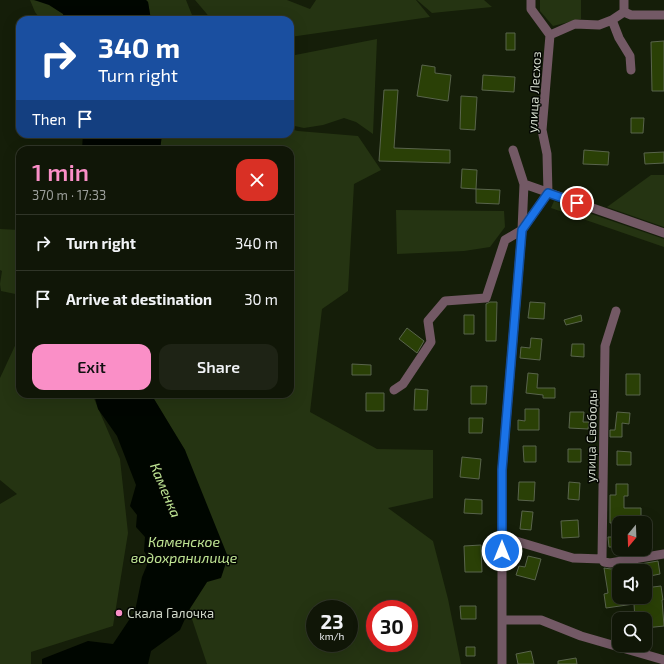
<!DOCTYPE html>
<meta charset="utf-8">
<style>
:root{--surface:#101607;--page:#1e2315;--text:#f1f3f6;--muted:#9c9f9b;--line:#303528;--accent:#fa8fc7}
body{margin:0;font-family:"Exo 2",sans-serif;background:var(--page);color:var(--text);height:100vh;display:flex;flex-direction:column;font-size:15px;white-space:nowrap}
*{box-sizing:border-box;margin:0}
p{font-size:13px;color:var(--muted)}
.icon{flex:none;width:22px;height:22px;fill:none;stroke:currentColor;stroke-width:2;stroke-linecap:round;stroke-linejoin:round}
.map{position:relative;flex:1;overflow:hidden}
.side{position:absolute;left:16px;top:146px;width:278px;height:252px;display:flex;flex-direction:column;background:var(--surface);border-radius:12px;box-shadow:0 4px 16px #0002,0 0 0 1px var(--line)}
.side>*{flex:none}
.top-card{position:absolute;left:16px;top:16px;width:278px;height:122px;border-radius:12px;box-shadow:0 4px 16px #0002,0 0 0 1px var(--line);background:#1a4fa0;color:#fff;overflow:hidden}
.needle{width:26px;rotate:199deg}
.tools{position:absolute;left:612px;top:516px;display:grid;gap:8px}
.tools a{display:grid;place-items:center;width:40px;height:40px;border-radius:8px;background:var(--surface);box-shadow:0 4px 16px #0002,0 0 0 1px var(--line);font-size:20px}
.speed{position:absolute;left:306px;top:600px;display:flex;gap:8px;font-size:20px;font-weight:700;text-align:center}
.speed>*{display:grid;place-content:center;width:52px;height:52px;border-radius:50%;background:var(--surface);box-shadow:0 4px 16px #0002,0 0 0 1px var(--line);line-height:1}
.speed small{font-size:10px;font-weight:400}
.speed .limit{border:6px solid #d22;background:#fff;color:#111}
.pin{position:absolute;display:grid;place-items:center;width:34px;height:34px;color:#fff;margin:-17px;border:2px solid #fff;border-radius:50%;box-shadow:0 1px 4px #0007}
.me{position:absolute;width:44px;margin:-22px;rotate:0deg;stroke-linejoin:round;filter:drop-shadow(0 0 3px #0008)}
.turn{display:flex;align-items:center;gap:14px;height:84px;padding:0 16px;font-size:18px}
.turn .icon{width:52px;height:52px;stroke-width:2.5}
.turn b{display:block;font-size:28px;line-height:34px}
.then{display:flex;align-items:center;height:38px;padding:0 16px;background:#0003;gap:8px;font-size:15px}
.round{display:grid;place-items:center;flex:none;width:42px;height:42px;border-radius:12px;background:var(--page)}
.overview{display:flex;align-items:center;justify-content:space-between;height:68px;padding:0 16px}
h1{font-size:24px;font-weight:600;line-height:30px;color:var(--accent)}
.action{display:flex;gap:8px;margin-top:auto;padding:8px 16px}
.action a{flex:1;height:46px;border-radius:12px;background:var(--accent);color:#111;font-size:16px;font-weight:600;line-height:46px;text-align:center}
.action a+a{background:var(--page);color:var(--text)}
ul{padding:0;list-style:none}
li{display:flex;align-items:center;gap:12px;height:56px;padding:0 16px;border-top:1px solid var(--line)}
li div{flex:1}
li b{display:block;font-size:15px}
li em{font-style:normal}
.map>svg:first-child{display:block}
.green{fill:#253412;fill-rule:evenodd}
.water{fill:#000600}
.building{fill:#2a4006;stroke:#59644c}
.lines{fill:none;stroke-linecap:round;stroke-linejoin:round}
.minor{stroke:#735965;stroke-width:9}
.route-casing{stroke:#114b97;stroke-width:10}
.route{stroke:#1a73e8;stroke-width:7}
.poi-dot{fill:#fa8fc7;stroke:#040702;stroke-width:1.5}
.labels{text-anchor:middle;dominant-baseline:central;stroke-width:3;stroke-linejoin:round;paint-order:stroke}
.street-label{font-size:13px;fill:#d1d8ca;stroke:#040702}
.poi-label{font-size:13px;fill:#d1d8ca;stroke:#040702;text-anchor:start}
.water-label{font-size:14px;font-style:italic;fill:#bfe594;stroke:#040702}
</style>
<div class="map">
<svg width="664" height="664" viewBox="0 0 664 664">
<rect width="100%" height="100%" fill="#151e09"/>
<path class="green" d="M30,0L57,1L68,20H41L35,12Z
M146,0H186L194,20H151L148,2Z
M195,0H287L310,9L316,0H416L430,17L290,37V20H212Z
M417,0H484L492,7L432,13Z
M540,0H581V19L553,26L540,11Z
M377,39L373,134L356,122L344,118L323,125L304,128L290,125V56Z
M290,129L298,131L358,136L381,170L354,184L348,291L322,309L310,412L377,449L433,450V498L388,508L433,541L448,599L461,664H207L189,610L207,582L185,450L151,394H290V150H160L162,134H290ZM315,609H349V643H315ZM375,609H409V643H375Z
M651,175H664V227L607,207Z
M554,201L664,239V247L551,208Z
M396,210L504,211L505,227L490,247L464,251L397,254Z
M20,227V295L1,291L0,284L2,271L0,270V229L19,230Z
M20,335V394H92L120,459L128,533L113,626L31,652V664H0V504L17,494L0,480V378Z"/>
<path class="water" d="M34,0H146L148,2L151,20H64L63,14L49,5Z
M83,134H162L160,150H82Z
M94,394H151L185,450L228,557L221,578L207,582L189,610L180,630L151,651L148,664H42V659L88,641L113,644L135,611L142,577L149,560L144,551L145,537L136,527L137,515L130,506L136,485L117,436L98,409Z"/>
<path class="building" d="M506,33H515V50H506Z
M664,41V91H652L651,42Z
M422,65L435,67V73L451,75L448,101L417,96Z
M483,75L515,77L514,92L482,90Z
M384,90H398L394,148L450,150V163L379,161Z
M461,96L477,97L475,130L460,129Z
M631,118H644L643,133H631Z
M584,150L609,152L608,165L583,164Z
M664,152V163L645,164L644,153Z
M462,169L477,170L476,189L461,188Z
M476,189L500,190L499,204L476,203Z
M490,302H497L496,341H486V304Z
M530,302L545,303L544,319L528,318Z
M464,315H474V334H464Z
M581,315L582,321L566,325L564,320Z
M407,328L424,341L417,353L399,339Z
M531,338L542,339L540,360L520,358L521,347L530,348Z
M572,344H584V357L571,356Z
M352,364L371,365V375H352Z
M528,373L538,374L537,388H555V398H543V395L526,393Z
M626,374H640V395H626Z
M471,386H487L486,404H471Z
M415,389L428,390L427,410H414Z
M366,393H384V411H366Z
M525,409H539V430H518V420L525,421Z
M570,412H584L583,422H589L588,429L569,428Z
M617,412L630,413L629,424L622,423V437H610V430H615Z
M469,418H483L482,433H469Z
M523,446H536V462H524Z
M568,449H581V462H568Z
M617,451L631,452V465H617Z
M462,457L481,459L479,479L460,477Z
M519,482H535L534,501L518,500Z
M569,482L580,483L579,500L568,499Z
M616,484H628V496H624V508H641V523H610V495H616Z
M465,499L482,500V514L464,513Z
M522,511L533,512L531,530L520,529Z
M578,520L579,537L562,538L561,521Z
M608,537H619V547H609Z
M481,545L482,572H465L464,546Z
M528,556L541,559L535,580L516,575L519,566L525,567Z
M658,561L660,574L645,577V571H619V597H645V588L661,586L663,600H662L664,626L645,628V619H635L634,604L606,608L604,594L608,593L604,568L611,569Z
M460,606H476V619H461Z
M466,647H475V656H466Z
M531,651L534,664H518L516,654Z
M576,658L577,664H558V661Z"/>
<g class="lines">
<path class="minor" d="M531,0V9L550,35L542,130L547,154L548,193
M624,12V0
M612,20L619,38L630,56L631,70
M550,35L575,24L599,25L612,20L624,12L631,15H664
M513,150L524,184
M616,311L605,346L602,559L604,562L610,563L664,554
M394,390L403,384L431,342L428,321L445,301L486,298L505,240L522,230L524,184L664,233
M502,537L573,558L602,559
M503,620H541L581,636L664,660
M502,664V470L522,230L548,193"/>
</g>
<g class="lines">
<g class="route-casing">
<path id="route" d="M502,551V470L522,230L548,193L577,203"/>
</g>
<use href="#route" class="route"/>
</g>
<circle class="poi-dot" cx="119" cy="613" r="4"/>
<g class="labels">
<g class="street-label">
<text transform="translate(534 92) rotate(-87)">улица Лесхоз</text>
<text transform="translate(591 436) rotate(-89)">улица Свободы</text>
</g>
<g class="poi-label">
<text x="127" y="613">Скала Галочка</text>
</g>
<g class="water-label">
<text transform="translate(166 490) rotate(67)">Каменка</text>
<text x="184" y="541">Каменское<tspan x="184" dy="16">водохранилище</tspan></text>
</g>
</g>
</svg>
<div class="tools">
<a><svg class="needle" viewBox="-14 -14 28 28"><path d="M0-13l5 13h-10z" fill="#e53935"/><path d="M0 13l5-13h-10z" fill="#9c9f9b"/></svg></a>
<a><svg class="icon" aria-label="sound" viewBox="0 0 24 24"><path d="M4 9h4l5-4v14l-5-4H4zM17 9q2 3 0 6"/></svg></a>
<a><svg class="icon" aria-label="search" viewBox="0 0 24 24"><circle cx="10" cy="10" r="6"/><path d="M15 15l6 6"/></svg></a>
</div>
<div class="speed"><div>23<small>km/h</small></div><div class="limit">30</div></div>
<div class="pin" style="left:577px;top:203px;background:#d93025"><svg class="icon" aria-label="arrive" viewBox="0 0 24 24"><path d="M6 21V4h12l-3 4 3 4H6"/></svg></div>
<svg class="me" style="left:502px;top:551px" viewBox="-20 -20 40 40"><circle r="17" fill="#1a73e8" stroke="#fff" stroke-width="3"/><path d="M0-11L8 9 0 5-8 9z" fill="#fff"/></svg>
<div class="top-card">
<div class="turn"><svg class="icon" aria-label="right" viewBox="0 0 24 24"><path d="M7 20v-9h11M14 6l5 5-5 5"/></svg><div><b>340 m</b>Turn right</div></div>
<div class="then">Then<svg class="icon" aria-label="arrive" viewBox="0 0 24 24"><path d="M6 21V4h12l-3 4 3 4H6"/></svg></div>
</div>
<section class="side">
<div class="overview"><div><h1>1 min</h1><p>370 m · 17:33</p></div><a class="round" style="background:#d93025;color:#fff"><svg class="icon" aria-label="close" viewBox="0 0 24 24"><path d="M6 6l12 12M18 6L6 18"/></svg></a></div>
<ul>
<li><svg class="icon" aria-label="right" viewBox="0 0 24 24"><path d="M7 20v-9h11M14 6l5 5-5 5"/></svg><div><b>Turn right</b></div><em>340 m</em></li>
<li><svg class="icon" aria-label="arrive" viewBox="0 0 24 24"><path d="M6 21V4h12l-3 4 3 4H6"/></svg><div><b>Arrive at destination</b></div><em>30 m</em></li>
</ul>
<div class="action"><a>Exit</a><a>Share</a></div>
</section>
</div>
